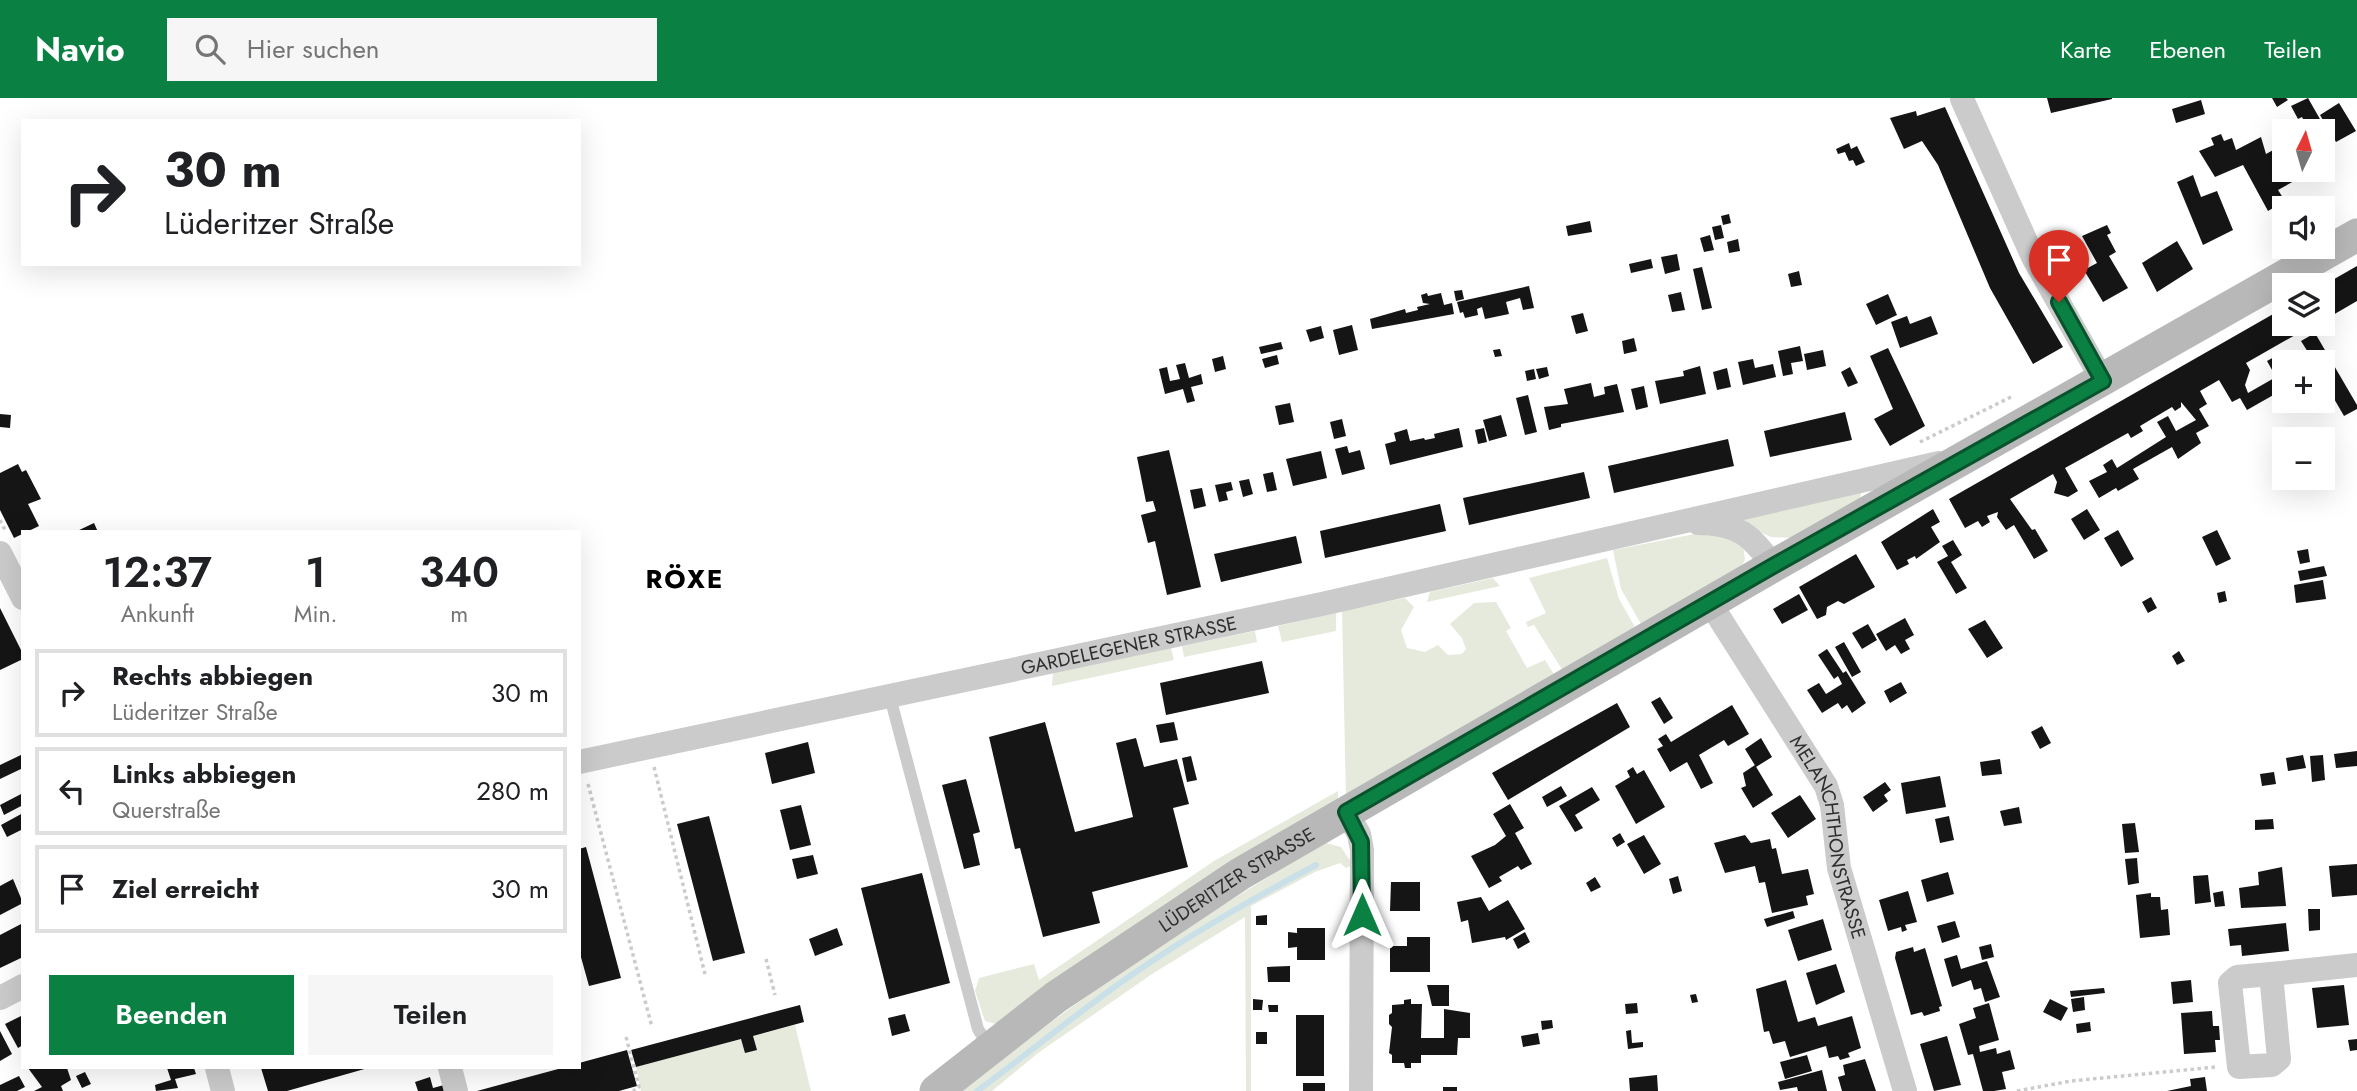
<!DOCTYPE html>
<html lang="de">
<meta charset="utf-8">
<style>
:root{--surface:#fff;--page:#f6f6f6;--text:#202124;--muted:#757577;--line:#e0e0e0;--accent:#0b8043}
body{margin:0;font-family:Jost,sans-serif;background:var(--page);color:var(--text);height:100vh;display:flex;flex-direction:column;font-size:26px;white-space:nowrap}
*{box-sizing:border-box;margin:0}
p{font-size:23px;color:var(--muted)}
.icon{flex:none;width:38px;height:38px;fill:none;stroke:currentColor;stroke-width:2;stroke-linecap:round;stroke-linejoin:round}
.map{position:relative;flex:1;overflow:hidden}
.sheet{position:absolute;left:21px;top:432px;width:560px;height:539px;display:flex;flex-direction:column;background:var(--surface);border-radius:0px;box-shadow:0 7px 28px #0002}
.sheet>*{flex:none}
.hud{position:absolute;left:21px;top:21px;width:560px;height:147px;border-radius:0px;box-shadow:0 7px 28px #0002;background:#fff;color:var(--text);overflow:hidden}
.needle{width:46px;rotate:5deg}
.tools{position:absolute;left:2272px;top:21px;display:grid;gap:14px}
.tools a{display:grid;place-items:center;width:63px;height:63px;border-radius:0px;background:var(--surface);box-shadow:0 7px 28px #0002;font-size:35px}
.pin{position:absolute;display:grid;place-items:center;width:60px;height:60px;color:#fff;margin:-72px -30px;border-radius:50% 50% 50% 0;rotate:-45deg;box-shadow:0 0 7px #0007}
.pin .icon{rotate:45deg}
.me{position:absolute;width:77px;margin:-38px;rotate:0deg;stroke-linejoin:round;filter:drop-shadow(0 0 5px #0008)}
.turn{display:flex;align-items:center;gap:24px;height:147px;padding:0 28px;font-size:32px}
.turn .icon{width:91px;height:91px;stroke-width:2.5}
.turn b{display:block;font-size:49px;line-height:60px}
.eta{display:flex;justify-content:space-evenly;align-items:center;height:119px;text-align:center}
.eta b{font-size:42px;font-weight:600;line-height:49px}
.button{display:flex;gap:14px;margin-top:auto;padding:14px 28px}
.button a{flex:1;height:80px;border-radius:0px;background:var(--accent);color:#fff;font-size:28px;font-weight:600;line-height:80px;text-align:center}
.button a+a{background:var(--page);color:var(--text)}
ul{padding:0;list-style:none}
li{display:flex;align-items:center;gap:21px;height:88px;margin:0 14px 10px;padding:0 14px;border:4px solid var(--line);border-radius:0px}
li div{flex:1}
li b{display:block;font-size:26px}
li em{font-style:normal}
header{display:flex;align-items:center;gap:42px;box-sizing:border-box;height:98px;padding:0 35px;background:var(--accent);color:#fff}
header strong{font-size:33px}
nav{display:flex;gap:38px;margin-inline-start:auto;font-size:24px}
.search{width:490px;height:63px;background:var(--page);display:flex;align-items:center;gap:18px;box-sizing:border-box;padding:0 24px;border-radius:0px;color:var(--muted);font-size:26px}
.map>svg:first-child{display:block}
.green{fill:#e5eadc}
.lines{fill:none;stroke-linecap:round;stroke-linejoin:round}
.stream{stroke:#cae0e9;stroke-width:6}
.building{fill:#151515}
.path{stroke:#cbcbcb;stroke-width:3.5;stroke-dasharray:3.5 3.5;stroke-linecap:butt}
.service{stroke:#cbcbcb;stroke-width:12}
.minor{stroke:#cbcbcb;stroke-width:24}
.secondary{stroke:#b8b8b8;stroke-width:33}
.route-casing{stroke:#07532c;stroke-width:18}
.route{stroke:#0b8043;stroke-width:12}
.labels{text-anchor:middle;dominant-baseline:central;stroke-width:7;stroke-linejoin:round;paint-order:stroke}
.street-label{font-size:19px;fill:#2e2e2e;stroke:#fff}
.district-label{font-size:26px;font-weight:bold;letter-spacing:2px;fill:#000;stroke:#fff}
</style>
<header>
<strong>Navio</strong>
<div class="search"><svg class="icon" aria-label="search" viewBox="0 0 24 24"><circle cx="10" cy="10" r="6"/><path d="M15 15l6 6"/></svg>Hier suchen</div>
<nav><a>Karte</a><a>Ebenen</a><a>Teilen</a></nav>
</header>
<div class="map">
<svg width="2357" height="993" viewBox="0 0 2357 993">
<rect width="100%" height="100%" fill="#fff"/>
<path class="green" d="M1861,394L1860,402L1794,440L1771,439L1742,426L1741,419Z
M1695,436L1728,440L1743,446L1745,462L1741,469L1641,526L1621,491L1613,452Z
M1607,460L1619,501L1635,529L1563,573L1534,527L1528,529L1526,524L1546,515L1529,480Z
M1493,480L1500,488L1427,504L1430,494Z
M1405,500L1414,509L1401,532L1407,550L1425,554L1438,547L1448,557L1462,556L1466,551L1462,540L1450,526L1474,505L1496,504L1511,530L1506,533L1527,570L1545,562L1555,578L1346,700L1342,513Z
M1336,515V533L1282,544L1278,528Z
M1255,533L1257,544L1184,559L1182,548Z
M1171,550L1174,562L1052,588L1053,575Z
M1338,693V703L999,927L985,923L975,893L979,880L1034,866L1039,882L1214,763Z
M1326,745L1341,749L1353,767L1346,770L1340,765L1315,774L1251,808V993H1246L1245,819L1152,876L1038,955L992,993H961C1077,901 1197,819 1326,745Z
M795,927L811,993H641L636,969Z"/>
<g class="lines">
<path class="stream" d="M977,993C1031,954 1081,911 1136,874C1194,834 1254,800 1316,767"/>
</g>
<path class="building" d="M2047,0H2112V1L2051,15Z
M2272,0H2286L2288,2L2277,9Z
M2308,0L2333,44L2322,50V33H2302L2299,28L2305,25L2302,19L2298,21L2291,8Z
M2201,2L2205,16L2176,25L2172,11Z
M2339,5L2356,33L2336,44L2320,17Z
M1945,9L2019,175L2063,249L2033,266L1990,190L1938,67L1922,43L1904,51L1890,20L1916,13L1917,18Z
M2221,36L2224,43L2232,40L2236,52L2261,39L2266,56L2284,46V72H2299L2303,78L2278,92L2285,103L2268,113L2243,67L2215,79L2199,53L2214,47L2211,40Z
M1849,45L1851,51L1857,48L1865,64L1856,68L1853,62L1849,63L1845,54L1838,56L1836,51Z
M2193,77L2201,99L2217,93L2233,132L2203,147L2177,84Z
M1729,116L1731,125L1723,127L1721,118Z
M1590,123L1592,134L1568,138L1566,128Z
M1721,127L1724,140L1715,142L1712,129Z
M2107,127L2111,135L2107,137L2116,154L2109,158L2128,190L2103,204L2084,172L2097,165L2082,138Z
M1710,137L1714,152L1704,154L1700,140Z
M1738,141L1740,153L1729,155L1727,144Z
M2177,143L2193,171L2157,194L2142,165Z
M1677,156L1680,172L1665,176L1661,159Z
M1651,161L1653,170L1631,175L1629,166Z
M2357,168V203L2326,221L2322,214V188Z
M1702,169L1712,210L1702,212L1693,171Z
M1799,173L1802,187L1791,189L1788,176Z
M1529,188L1534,210L1523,212L1520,200L1506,204L1509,216L1485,221L1482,209L1477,211L1478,217L1465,220L1463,214L1460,215L1457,204Z
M1462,192L1464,201L1456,203L1454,193Z
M1681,194L1685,212L1672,214L1668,197Z
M1427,195L1428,198L1441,195L1444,207L1452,205L1454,216L1372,231L1370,221L1405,211L1406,215L1418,212L1417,209L1430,206L1423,205L1421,197Z
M1888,196L1897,217L1876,227L1866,206Z
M2282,211L2284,226H2291L2297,236L2246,265L2250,272L2245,287L2248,295L2276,279L2267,263L2276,258L2284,273V291L2247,312L2240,300L2232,304L2219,282L2200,293L2207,306L2199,311L2209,328L2196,335L2201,345L2178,361L2172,349L2133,371L2139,381L2118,393L2116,390L2099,400L2089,383L2107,374L2103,367L2112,361L2117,370L2166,339L2157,324L2168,318L2176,333L2196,322L2181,304V309L2175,313L2172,309L2140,328L2143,333L2131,340L2128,335L2065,370L2078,393L2068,399L2054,395L2057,384L2053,376L2010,401L2032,432L2035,431L2048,453L2034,461L2014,427L2006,432L1997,419L1998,414L1987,418L1990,424L1982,429L1978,423L1965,430L1949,401Z
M1583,215L1588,233L1576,236L1571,218Z
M1907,218L1910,226L1931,218L1938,236L1900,250L1891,224Z
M1352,227L1358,252L1339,257L1333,232Z
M1321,228L1324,240L1310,244L1306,232Z
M2315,235L2357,307V311L2344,318L2322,280V264H2301L2311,259L2301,243Z
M1634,240L1637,253L1624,256L1622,243Z
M1281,244L1283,251L1261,256L1259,249Z
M1800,248L1803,263L1791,265L1793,276L1783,278L1778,253Z
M1888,250L1925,328L1890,348L1874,321L1893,311L1870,258Z
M1500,251L1502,258L1495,259L1493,252Z
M1823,252L1826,268L1807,272L1804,256Z
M1277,257L1279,266L1265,270L1262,261Z
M1223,258L1226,271L1215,274L1212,261Z
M1753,261L1755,270L1773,266L1776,279L1743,287L1738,264Z
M1185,265L1189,280L1201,276L1203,286L1191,289L1195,303L1187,305L1183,291L1165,296L1159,271L1167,269L1170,283L1180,281L1176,267Z
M1700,268L1706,296L1660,306L1655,283L1684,278L1683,273Z
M1547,269L1549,278L1539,281L1536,271Z
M1850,269L1858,285L1848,289L1841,274Z
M1727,270L1731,289L1717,292L1713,274Z
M1534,271L1536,281L1527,283L1525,273Z
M1591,285L1594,299L1605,296L1604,289L1617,286L1624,314L1561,326V329L1549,332L1544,309L1568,306L1564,291Z
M1644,288L1648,309L1636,312L1631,291Z
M1528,297L1537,334L1525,337L1516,300Z
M1290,305L1294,324L1279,327L1275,308Z
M1845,314L1852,342L1770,359L1764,333Z
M0,316L11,317L10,330L0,329Z
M1501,317L1507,338L1489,343L1483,322Z
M1342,321L1346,338L1334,341L1330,324Z
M1459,330L1463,349L1390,367L1385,346L1396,343L1394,335L1407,331L1410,343L1424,340L1425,342L1435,340L1434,336Z
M1484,330L1487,344L1478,346L1475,332Z
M1728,341L1734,368L1614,395L1608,368Z
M1347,348L1349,355L1360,352L1365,371L1342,377L1335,351Z
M1169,352L1201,489L1167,497L1155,443L1148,445L1141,417L1156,413L1153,403L1146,404L1137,359Z
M1321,353L1327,380L1293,388L1286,361Z
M18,366L22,374L26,372L41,401L28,406L39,428L14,440L0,412V375Z
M1273,374L1277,392L1267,394L1263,376Z
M1584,374L1590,400L1469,427L1463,400Z
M1249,381L1253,396L1243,399L1239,383Z
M1231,384L1233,392L1226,394L1228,402L1219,404L1215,387Z
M1202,390L1206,408L1194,411L1190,392Z
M1440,406L1446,433L1325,460L1320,433Z
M1933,411L1940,424L1931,429L1940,444L1916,461L1915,458L1907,462L1909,466L1897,472L1881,444Z
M2087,411L2100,432L2084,442L2071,421Z
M94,425L98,434H75Z
M2118,432L2134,461L2121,469L2104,440Z
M2217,432L2231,461L2216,468L2202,439Z
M1296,438L1302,465L1221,484L1214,456Z
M1953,442L1962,457L1951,464L1967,490L1956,496L1937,464L1948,458L1942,448Z
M2308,451L2310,464L2300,466L2297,453Z
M1856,456L1875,489L1844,506L1838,503L1827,509L1826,517L1817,521L1799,489Z
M2324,468L2327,478L2300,483L2298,473Z
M2323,482L2326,501L2296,505L2294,487Z
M2225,493L2227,503L2219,505L2217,495Z
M1799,496L1808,512L1782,526L1773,511Z
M2151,499L2157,510L2148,515L2142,504Z
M0,510L23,556V561L0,572Z
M1905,520L1914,537L1905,542L1910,551L1901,556L1895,547L1886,553L1876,536Z
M1985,522L2003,550L1987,560L1968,531Z
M1868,526L1877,542L1862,551L1852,535Z
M1844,544L1861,574L1852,579L1835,549Z
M1827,551L1843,575L1846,573L1866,605L1852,615L1847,607L1842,611L1838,605L1822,615L1807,592L1819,585L1826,596L1842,586L1838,578L1834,581L1818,557Z
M2179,553L2185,563L2177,567L2172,558Z
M1262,563L1269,595L1166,617L1160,585Z
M1901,584L1907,595L1890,605L1884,593Z
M1660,599L1673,620L1664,626L1651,604Z
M1617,605L1630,629L1508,702L1492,675Z
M1732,607L1749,636L1728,648L1724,642L1699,657L1713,685L1701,691L1687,664L1670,674L1657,651L1663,648L1658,641L1666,636L1671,644Z
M1045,624L1075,734L1133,719L1116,645L1136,640L1144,669L1177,661L1189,706L1173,710L1188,769L1092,794L1100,825L1043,839L1020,750L1015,751L989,639Z
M1174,624L1178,642L1160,645L1156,627Z
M2042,628L2051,645L2040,651L2031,634Z
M1761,640L1772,659L1756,669L1745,651Z
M808,644L815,675L772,686L765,655Z
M2357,653V668L2336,670L2334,656Z
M23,656V670L0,681V667Z
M2303,657L2306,670L2288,673L2286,660Z
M2323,657L2325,682L2312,684L2310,658Z
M1191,658L1197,682L1187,684L1182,660Z
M2000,661L2002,676L1982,678L1980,664Z
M1755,667L1773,697L1753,710L1741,690L1746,688L1743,675Z
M1633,669L1637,676L1644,672L1665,709L1636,726L1615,688L1630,679L1627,673Z
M2274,674L2276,686L2262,688L2260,676Z
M1940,678L1946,709L1906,716L1901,685Z
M966,681L980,734L973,736L980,767L964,771L942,687Z
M1885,684L1891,692L1884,697L1888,703L1873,714L1863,699Z
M1561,688L1567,698L1547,709L1542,699Z
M1592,689L1600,702L1575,717L1583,730L1575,734L1559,708Z
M23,695V707L4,717L0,707Z
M1800,697L1816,721L1788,740L1771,715Z
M1510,706L1524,730L1515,735L1532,766L1521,772L1518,768L1499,779L1502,783L1489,790L1471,758L1495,747L1506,738L1493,716Z
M801,707L811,747L790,752L780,712Z
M2019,709L2022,725L2004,728L2000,713Z
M23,715V731L7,739L1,727Z
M709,718L745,855L713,863L677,726Z
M1949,718L1954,742L1940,745L1935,721Z
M2273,721L2274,731L2255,732V722Z
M2135,725L2139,754L2125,755L2122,726Z
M1620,735L1625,744L1617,749L1612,740Z
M1644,737L1661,766L1644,776L1627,746Z
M1745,737L1751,745L1770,741L1772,751L1776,750L1782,776L1808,771L1814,796L1806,798L1808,807L1772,815L1765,784L1759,785L1755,768L1725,775L1714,745Z
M586,749L621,880L589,888L579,852V751Z
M813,757L818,776L797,781L792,761Z
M2137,760L2139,785L2128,787L2125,761Z
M2357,766V797L2332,799L2329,768Z
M2282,769L2286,808L2241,810L2239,790L2259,787L2258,774Z
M1948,774L1954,796L1927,804L1921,782Z
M922,775L950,885L889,901L861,790Z
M2208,777L2211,804L2195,806L2193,778Z
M1678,778L1682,793L1673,796L1669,781Z
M1595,779L1601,789L1591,794L1586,785Z
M13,781L23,805L0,817V788Z
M1391,784H1420V813H1390Z
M1908,793L1917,824L1905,827L1907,832L1902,834L1901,829L1888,833L1879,802Z
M2223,793L2225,808L2215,809L2213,795Z
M2151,795V799H2160L2161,812L2168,811L2170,837L2140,840L2136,797Z
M1481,799L1489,813L1508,802L1525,831L1506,842L1505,839L1472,845L1468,822L1461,824L1457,804Z
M2308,811H2320V832L2309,833Z
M1793,813L1795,820L1767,829L1764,821Z
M1267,817V827H1256V818Z
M1823,821L1832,852L1798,863L1788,832Z
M1955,823L1960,839L1942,845L1937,828Z
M23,825V859L0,870V837Z
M2286,825L2289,853L2242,858L2241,847L2230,848L2228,831Z
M837,830L843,847L815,858L809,841Z
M1297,830H1325V862H1297V849L1288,850V834L1297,835Z
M1525,834L1530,844L1518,851L1513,841Z
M1407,839H1430V874H1390V848H1407Z
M1991,846L1994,859L1982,862L1979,849Z
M1913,849L1914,854L1925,850L1942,908L1939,909L1940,913L1924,918L1922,914L1911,917L1895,860L1896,854Z
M1957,857L1961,871L1987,863L2000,899L1985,904L1981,890L1974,892L1971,882L1952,889L1944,861Z
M1836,866L1845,894L1816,907L1806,875Z
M1290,868V884H1268L1267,869Z
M1786,882L1798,924L1815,919L1818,928L1852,918L1861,950L1848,955L1850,959L1840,962L1838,958L1829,960L1826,948L1790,959L1785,943L1773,946L1769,933L1764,934L1756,891Z
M2191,882L2193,904L2173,906L2171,884Z
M1427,887H1449V908H1432Z
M2344,887L2349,927L2317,930L2312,890Z
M2104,890L2105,895L2071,899L2070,893Z
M1696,896L1698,904L1692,905L1690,897Z
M2084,899L2085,912L2073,914L2071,901Z
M1253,901L1263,902L1262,912H1253Z
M1411,901V906H1422L1421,940H1444V911L1470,915V940H1458L1457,957H1421V965H1411V970H1405L1404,965H1392V957L1389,955L1392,929L1389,926V917L1392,915V907L1404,906V902Z
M2050,901L2068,910L2061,923L2043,914Z
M1637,905L1638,915L1626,916L1625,906Z
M1989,905L1999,942L1979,948L1980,954L1996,950L1997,956L2010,952L2015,971L2002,974L2006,991L1994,993H1983L1973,956L1968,957L1959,926L1976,920L1973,910Z
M800,907L804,924L753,938L757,952L745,955L741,941L636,969L631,952Z
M1268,907H1278V914H1269Z
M2212,913L2213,928H2219L2220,942H2215L2216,954L2184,956L2181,915Z
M905,916L910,933L892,938L888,920Z
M23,917V947L18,950L5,926Z
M1296,917H1324V978H1296Z
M1552,922L1553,930L1542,932L1541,923Z
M2090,924L2091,933L2077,935L2076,926Z
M1631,932L1632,945L1643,944V949L1628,951L1626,933Z
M0,933L12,956L0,963Z
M1256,934H1267V946H1256Z
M1538,935L1540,946L1523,949L1521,938Z
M1947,938L1961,987L1934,993L1920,946Z
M2357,941V952L2350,953L2348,942Z
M627,952L637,988L619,993H477L562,970H579V965Z
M1807,957L1812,973L1785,981L1780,964Z
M1865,961L1876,993H1842L1838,979L1845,977L1843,967Z
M28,970H67L71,982L61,988L63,993H34L42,989Z
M167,970H194L196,976L175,981L178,990L156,993L155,987L171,982Z
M261,970H368L287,993H268Z
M1822,972L1827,993H1798L1797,989L1780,992L1778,984Z
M85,974L91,986L82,990L76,978Z
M1657,977L1658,993H1630L1629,980Z
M19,978L25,989L17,993H0V987Z
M430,979L433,990L444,987L446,993H418L415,984Z
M2205,979L2207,993H2167L2191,988L2190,981Z
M1303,985H1325V993H1303Z
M1443,989H1457V993H1443Z"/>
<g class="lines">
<path class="path" d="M1920,344L2013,298
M0,422L6,434
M654,669L705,876
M588,686L652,929
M766,861L775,897
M626,939L639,989L633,993
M2017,993L2071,983L2216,969"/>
<path class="service" d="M890,599L978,931L989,949"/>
<g class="minor">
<path d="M1962,1L2033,159L2103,283"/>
<path d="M1698,425C1738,426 1751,436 1773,468"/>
<path d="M0,455L23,500"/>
<path id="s1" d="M1710,505L1826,688L1832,707L1839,770L1905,993"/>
<path id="s2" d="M579,664L1322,506L1939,365"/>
<path d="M1346,714L1359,736L1362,752L1361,993"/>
<path d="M2271,876L2279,961L2272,967L2239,969L2230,885L2237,879Z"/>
<path d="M2271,876L2357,867"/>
<path d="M0,900L23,888"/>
<path d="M217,970L223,993"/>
<path d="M450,970L456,993"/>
</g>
<path class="secondary" id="s3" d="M936,993L1056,899L1240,776L1773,468L2357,137"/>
</g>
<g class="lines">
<g class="route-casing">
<path id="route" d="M1362,817L1361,744L1346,714L1773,468L2103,283L2059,204"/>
</g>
<use href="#route" class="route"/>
</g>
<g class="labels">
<g class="street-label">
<text stroke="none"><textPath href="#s2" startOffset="562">GARDELEGENER STRASSE</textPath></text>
<text stroke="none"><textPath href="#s1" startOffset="266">MELANCHTHONSTRASSE</textPath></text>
<text stroke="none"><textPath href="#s3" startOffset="368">LÜDERITZER STRASSE</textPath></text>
</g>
<g class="district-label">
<text x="685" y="481">RÖXE</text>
</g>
</g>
</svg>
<div class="tools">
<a><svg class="needle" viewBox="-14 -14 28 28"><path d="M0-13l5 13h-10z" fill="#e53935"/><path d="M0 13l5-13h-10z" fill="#757577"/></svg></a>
<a><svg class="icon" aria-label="sound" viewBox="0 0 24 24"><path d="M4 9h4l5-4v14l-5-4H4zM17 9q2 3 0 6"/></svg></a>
<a><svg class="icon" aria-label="layers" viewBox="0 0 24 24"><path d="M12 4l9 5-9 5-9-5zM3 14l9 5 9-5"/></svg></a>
<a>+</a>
<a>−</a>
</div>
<div class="pin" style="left:2059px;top:204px;background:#d93025"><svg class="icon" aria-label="arrive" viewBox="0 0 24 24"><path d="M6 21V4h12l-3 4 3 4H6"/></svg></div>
<svg class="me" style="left:1362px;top:817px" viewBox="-20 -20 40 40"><path d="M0-17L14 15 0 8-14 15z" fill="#0b8043" stroke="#fff" stroke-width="4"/></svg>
<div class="hud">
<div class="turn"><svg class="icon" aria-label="right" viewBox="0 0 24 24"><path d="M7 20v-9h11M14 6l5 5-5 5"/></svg><div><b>30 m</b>Lüderitzer Straße</div></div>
</div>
<section class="sheet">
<div class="eta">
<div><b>12:37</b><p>Ankunft</p></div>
<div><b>1</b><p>Min.</p></div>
<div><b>340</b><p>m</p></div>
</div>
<ul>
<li><svg class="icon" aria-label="right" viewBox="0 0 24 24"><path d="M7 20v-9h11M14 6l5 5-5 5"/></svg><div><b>Rechts abbiegen</b><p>Lüderitzer Straße</p></div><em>30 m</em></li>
<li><svg class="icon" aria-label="left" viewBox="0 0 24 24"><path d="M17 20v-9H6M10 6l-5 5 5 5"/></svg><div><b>Links abbiegen</b><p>Querstraße</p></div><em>280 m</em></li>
<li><svg class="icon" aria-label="arrive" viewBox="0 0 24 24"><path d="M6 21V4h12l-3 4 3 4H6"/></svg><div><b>Ziel erreicht</b></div><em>30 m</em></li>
</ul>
<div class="button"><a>Beenden</a><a>Teilen</a></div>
</section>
</div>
